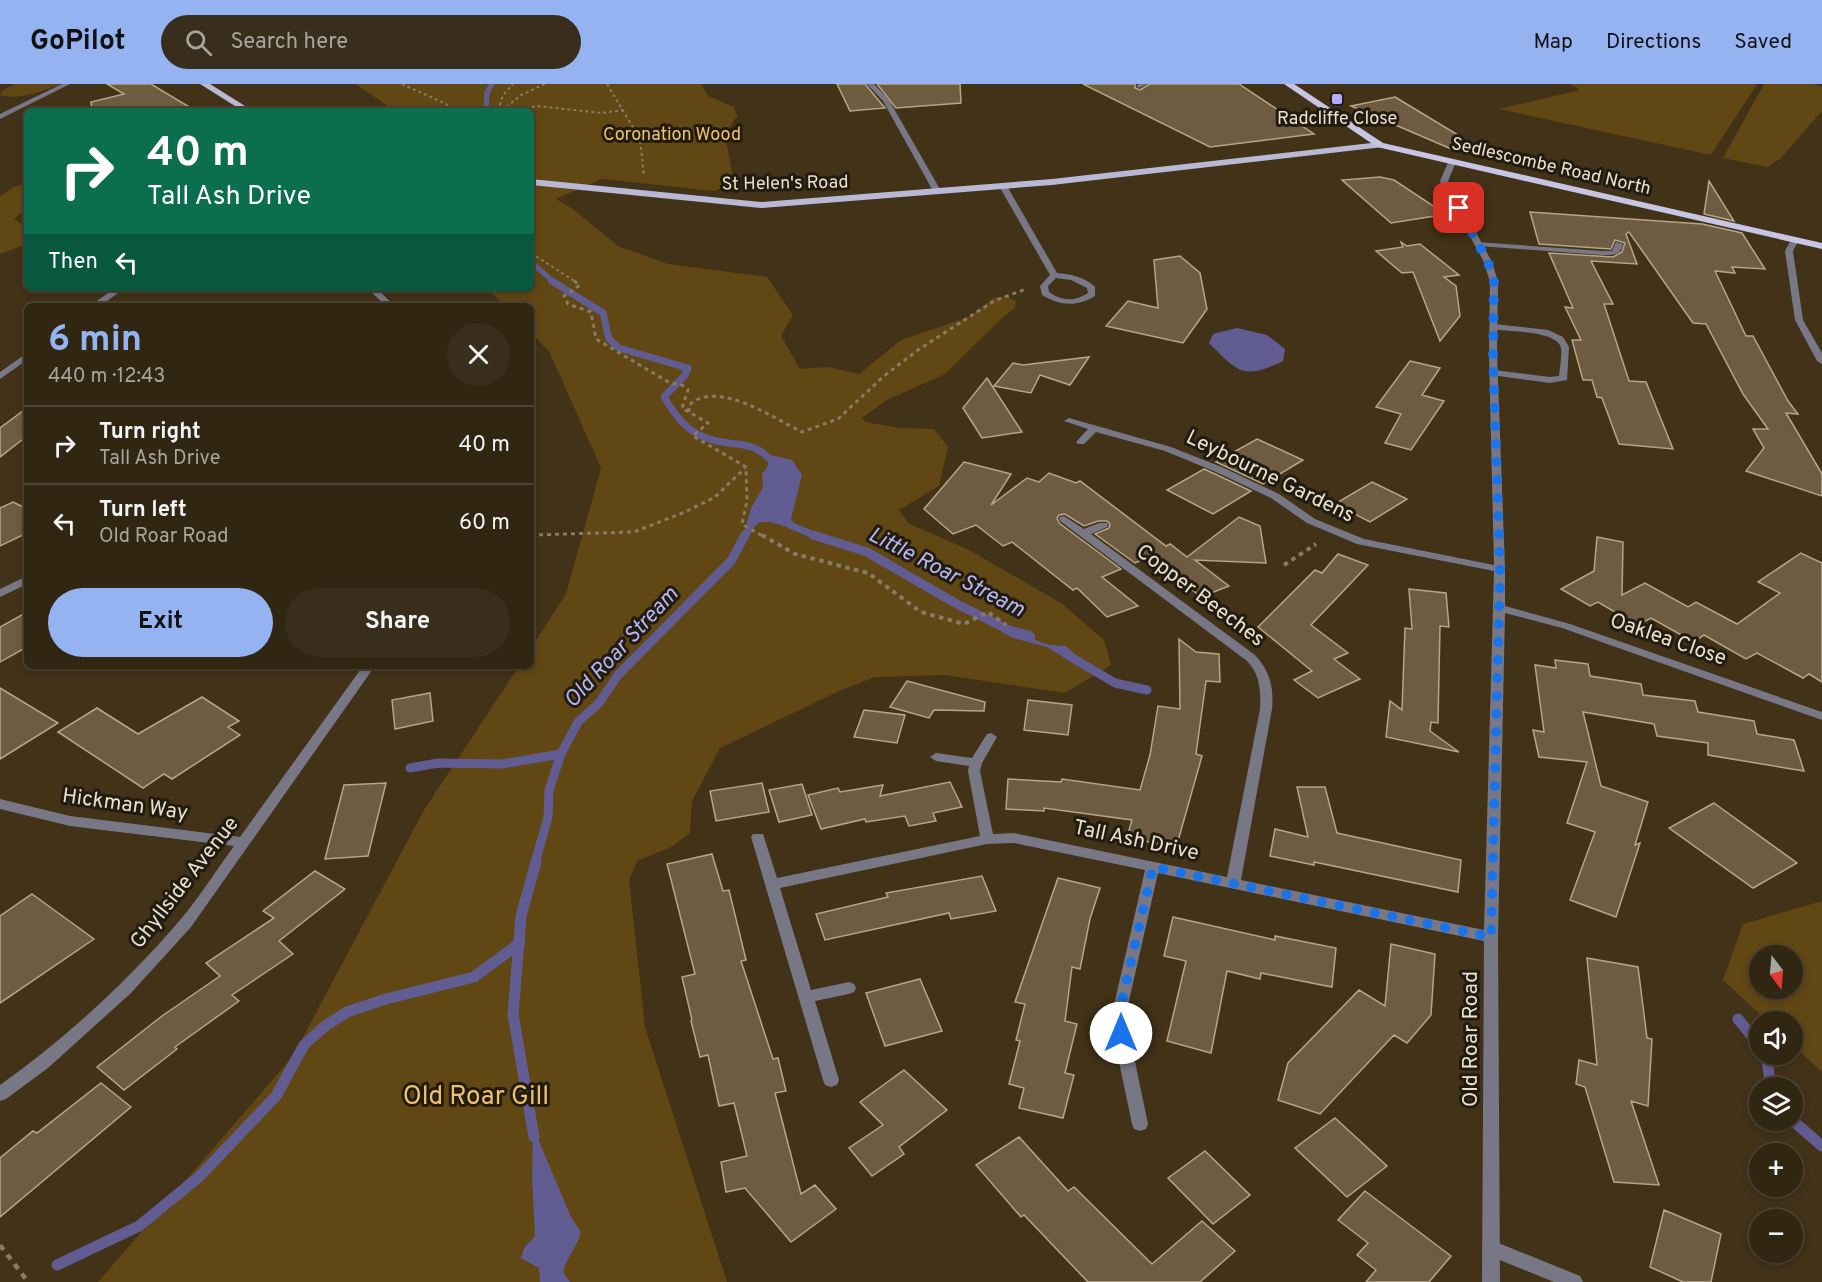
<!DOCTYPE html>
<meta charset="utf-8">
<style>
:root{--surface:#312612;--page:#392e1b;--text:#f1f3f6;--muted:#a8a59f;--line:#4c4332;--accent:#95b2f1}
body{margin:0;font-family:Overpass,sans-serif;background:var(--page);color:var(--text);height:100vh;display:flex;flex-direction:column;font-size:22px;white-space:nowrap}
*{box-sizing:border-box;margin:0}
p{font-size:20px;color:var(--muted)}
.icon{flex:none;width:33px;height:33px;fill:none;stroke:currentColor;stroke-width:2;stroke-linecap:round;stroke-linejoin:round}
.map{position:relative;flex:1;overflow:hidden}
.details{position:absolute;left:24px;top:219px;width:510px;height:366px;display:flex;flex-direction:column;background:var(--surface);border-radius:9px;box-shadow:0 3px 9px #0003,0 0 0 2px var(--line)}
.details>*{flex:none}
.banner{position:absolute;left:24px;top:24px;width:510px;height:183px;border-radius:9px;box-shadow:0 3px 9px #0003,0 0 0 2px var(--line);background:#0b6e4f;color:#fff;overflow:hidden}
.needle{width:39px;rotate:164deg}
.fabs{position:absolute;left:1749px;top:861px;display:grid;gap:12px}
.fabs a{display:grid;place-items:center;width:54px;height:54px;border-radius:50%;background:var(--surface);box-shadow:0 3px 9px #0003,0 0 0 2px var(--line);font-size:30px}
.pin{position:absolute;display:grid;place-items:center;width:51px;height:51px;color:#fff;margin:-26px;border-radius:12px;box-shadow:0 3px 9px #0006}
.me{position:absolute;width:66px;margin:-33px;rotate:0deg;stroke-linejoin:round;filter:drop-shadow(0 0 4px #0008)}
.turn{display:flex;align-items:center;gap:21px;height:126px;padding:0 24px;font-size:27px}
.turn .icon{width:78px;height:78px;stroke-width:2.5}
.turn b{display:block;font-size:42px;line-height:51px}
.then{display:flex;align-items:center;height:57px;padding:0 24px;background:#0003;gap:12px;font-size:22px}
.round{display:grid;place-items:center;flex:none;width:63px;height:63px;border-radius:32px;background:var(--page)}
.headline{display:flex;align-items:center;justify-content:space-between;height:102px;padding:0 24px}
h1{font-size:36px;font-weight:700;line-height:45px;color:var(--accent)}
.primary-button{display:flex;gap:12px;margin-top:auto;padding:12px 24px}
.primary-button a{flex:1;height:69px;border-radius:36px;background:var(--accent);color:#111;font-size:24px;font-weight:700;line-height:69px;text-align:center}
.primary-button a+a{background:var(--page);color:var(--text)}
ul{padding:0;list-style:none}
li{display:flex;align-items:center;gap:18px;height:78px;padding:0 24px;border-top:2px solid var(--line)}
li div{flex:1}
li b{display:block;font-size:22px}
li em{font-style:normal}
header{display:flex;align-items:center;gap:36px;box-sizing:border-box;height:84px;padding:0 30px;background:var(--accent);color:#111}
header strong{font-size:28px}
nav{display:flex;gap:33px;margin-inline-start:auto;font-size:21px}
.search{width:420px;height:54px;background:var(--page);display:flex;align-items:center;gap:15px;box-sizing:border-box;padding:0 21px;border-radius:33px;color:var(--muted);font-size:22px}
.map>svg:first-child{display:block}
.green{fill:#614714;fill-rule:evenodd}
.water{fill:#615d92}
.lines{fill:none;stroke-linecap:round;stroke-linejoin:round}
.stream-far3{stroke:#615d92;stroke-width:5}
.stream-far2{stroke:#615d92;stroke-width:7}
.stream-far1{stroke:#615d92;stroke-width:9}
.stream{stroke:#615d92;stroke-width:11}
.building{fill:#6d5c41;stroke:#b7a588;stroke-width:1.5}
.path-far3{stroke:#877b65;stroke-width:2;stroke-dasharray:3 3;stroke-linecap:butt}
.path-far2{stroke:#877b65;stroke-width:3;stroke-dasharray:4 4;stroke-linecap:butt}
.path-far1{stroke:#877b65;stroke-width:4;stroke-dasharray:4.5 4.5;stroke-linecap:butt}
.path{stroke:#877b65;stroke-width:4.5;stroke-dasharray:6 6;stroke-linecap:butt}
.service{fill:#787785;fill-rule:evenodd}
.minor{fill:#787785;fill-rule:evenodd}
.primary{fill:#b9b9d5;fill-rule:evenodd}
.trunk{fill:#c6c6e4;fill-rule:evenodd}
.route{stroke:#1a73e8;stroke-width:10;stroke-dasharray:0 18}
.poi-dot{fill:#b2adf9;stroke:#221b10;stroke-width:2}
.labels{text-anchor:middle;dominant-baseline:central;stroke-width:6;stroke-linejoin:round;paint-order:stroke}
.far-poi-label{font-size:18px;fill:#eae1d1;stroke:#221b10}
.far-park-label{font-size:18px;fill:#efc16f;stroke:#221b10}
.far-street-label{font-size:18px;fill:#eae1d1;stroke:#221b10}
.street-label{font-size:21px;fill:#eae1d1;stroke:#221b10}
.water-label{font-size:22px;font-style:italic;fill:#b9b6f6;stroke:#221b10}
.near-park-label{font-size:26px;fill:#efc16f;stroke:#221b10}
</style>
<header>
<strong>GoPilot</strong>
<div class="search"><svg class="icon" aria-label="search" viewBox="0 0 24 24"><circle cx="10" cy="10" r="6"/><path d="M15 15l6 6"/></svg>Search here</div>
<nav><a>Map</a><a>Directions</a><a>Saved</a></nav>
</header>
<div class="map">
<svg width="1822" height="1198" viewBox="0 0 1822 1198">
<rect width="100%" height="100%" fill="#413218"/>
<path class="green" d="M15,0H60C44,7 17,17 0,11L3,6Z
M356,0H701L708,12L734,23L737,32L725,50L733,94L727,103L714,107L601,95L556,115L573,125L618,162L668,180L767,193L793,231L781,252L800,285L828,283L859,290L901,256L971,232L993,214L1006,212L1016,217L1015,224L1001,235L945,290L887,316L862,334L865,338L900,344L934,345L948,363L939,402L899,426L908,439L969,466L1061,519L1104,556L1111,581L1065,609L945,591L875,593L837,608L720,664L692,717L690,749L671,763L637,777L629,796L645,943L727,1198H98L293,972L424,726L519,582H531V564L566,510L601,384L549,267L531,249V222H505L493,210L466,204H531V27H395Z
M1570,0H1757L1711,71L1499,25L1580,6Z
M1764,0H1814L1822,3V27L1780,75L1767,83L1723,74Z
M27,100V124L14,135L27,143V160L0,170V112L14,103Z
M1822,817V988L1793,961L1792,938L1767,937L1723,896L1743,840ZM1760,872H1792V904H1760Z"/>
<path class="water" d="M1237,244L1267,251L1285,265L1283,277C1243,296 1239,289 1209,259L1213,250Z
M767,370L792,376L802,391L791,435L800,447L771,438H760L743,453L751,424L763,403L762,389C769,383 769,379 767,370Z
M998,539L1031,547L1035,551V556L1050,561L1066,562L1073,569L1075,576L1070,577L1047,563L1013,554L1002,548Z
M533,1043L571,1133L581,1148C577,1163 567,1173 563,1188L570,1198H540L539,1184L521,1174L524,1164L535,1152L532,1092Z"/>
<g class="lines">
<path class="stream-far3" d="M486,27L487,8L492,0
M531,178L554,198"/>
<path class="stream-far2" d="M552,197L603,229L609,255L619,264L688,284L685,291L664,313C674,329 685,346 704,353C731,365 752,352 773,379
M790,441L818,453
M745,453L750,443"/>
<path class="stream-far1" d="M813,451L867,468L955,519L1009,546
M1066,570L1115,599L1147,606
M410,684L438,679L502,680L561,670
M535,779L548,733L549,706L561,670L578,638L599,619L618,591L731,477L745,451"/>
<path class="stream" d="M1738,935L1760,962
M1766,970L1771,1004
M1792,1036L1822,1062
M534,1053L513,930L521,832L536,778
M57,1181L139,1142L200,1092L276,1012L304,961L325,942L347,928L386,915L474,893L520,859"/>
</g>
<path class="building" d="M107,0H151L196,27H92L91,18L124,10Z
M837,0H865L885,24L850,27Z
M877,0H960L961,19L896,24Z
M1083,0H1135V4L1140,6L1150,0H1239L1314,50L1210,63Z
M1395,13L1463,54L1456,67L1351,22Z
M1380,93L1394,96L1441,127L1436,128L1441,131L1391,139L1342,96Z
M1709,97L1734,137L1704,130Z
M1530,128L1702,140L1742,149L1765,185L1732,183L1735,189L1715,187L1746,252H1753L1788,317L1798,330L1786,329L1822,390V412L1746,387L1764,364L1753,345H1768L1743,310L1706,240L1693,239L1629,148L1626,150L1637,180L1591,177L1613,220H1604L1629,297L1646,298L1673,365L1619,360L1602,314L1597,313L1592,296H1583L1572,256H1581L1565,223L1573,224L1549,169L1613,173L1622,168L1625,159L1615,156L1611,165L1539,160Z
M1401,158L1407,162L1420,160L1459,191L1444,193L1456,202L1460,232L1440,257L1413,188L1402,189L1376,167L1403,163Z
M1180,172L1200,189L1207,225L1183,259L1106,242L1128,217L1158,224L1154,176Z
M1089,273L1070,301L1040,291L1031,309L994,302L1013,279L1023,281Z
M1410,277L1440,284L1422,311L1444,317L1411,366L1385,359L1401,330L1376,323Z
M987,294L1022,348L982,354L963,324Z
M27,324V352L0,373V344Z
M1257,355L1303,376L1263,400L1216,378Z
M964,378L1011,390L991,421L1027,394L1039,398L1049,389L1076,399L1080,397L1166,462L1170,460L1187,473L1239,433L1260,442L1266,479L1195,476L1229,502L1201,513L1150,473L1135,479L1095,450L1109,444L1110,440L1107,437H1098L1084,442L1065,430L1059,431L1057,434L1059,439L1121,485L1102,493L1138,522L1107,533L1077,504L1073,506L1012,458L1003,462L976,441L953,450L924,425Z
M1204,385L1215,390L1251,407L1213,430L1167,406Z
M1372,398L1407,415L1370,438L1335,420Z
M13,418L27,425V449L0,462V424Z
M1597,453L1623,458L1622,511L1645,499L1688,523L1696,518L1737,540L1780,509L1758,498L1801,469L1822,479V598L1809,590L1803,594L1757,569L1746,575L1704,551L1694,558L1651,534L1637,541L1598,518L1590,522L1561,505L1594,487Z
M1338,470L1368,481L1311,541L1348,569L1334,575L1360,595L1318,614L1294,596L1312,587L1258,543L1315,486L1322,489Z
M1409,505L1446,509L1449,543L1440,542L1438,639L1431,638L1430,647L1459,668L1386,653L1390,617L1402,626L1405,544L1412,545Z
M27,528V563L0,578V543Z
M1179,555L1196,568L1219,570L1220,598L1206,597L1196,670L1202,672L1176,764L1127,753L1132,736L1044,724V727L1006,725L1008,695L1061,698L1062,695L1140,706L1150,671L1158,622L1180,625Z
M1555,576L1588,580L1590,592L1641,600L1643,611L1695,617L1698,628L1754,637L1757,650L1794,656L1804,687L1708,671V659L1657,652L1654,640L1583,628L1601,702L1648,718L1635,761L1640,759L1616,833L1570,816L1595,748L1567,739L1587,678L1539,673L1533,646L1544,648L1535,581L1556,584Z
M907,597L985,618L984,627L934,626L929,634L890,623Z
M0,604L58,639L0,675Z
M430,609L433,637L395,645L392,616Z
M202,613L239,637L228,643L240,651L172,695L164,690L143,704L58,648L97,624L138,650Z
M1028,616L1072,621L1068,651L1024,646Z
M864,626L905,631L897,659L854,653Z
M950,698L962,723L933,729L936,737L909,742L905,732L866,738L865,735L821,745L808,711L838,704L840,708L883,701L880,712Z
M386,699L368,772L325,775L344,701Z
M762,699L769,728L716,737L710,707Z
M802,700L812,731L779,738L769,706Z
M1297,703H1325L1337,749L1461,776L1458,808L1314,778V781L1270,772L1275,745L1308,753Z
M1714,719L1797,779L1753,804L1669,744Z
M712,770L723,807L729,806L746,876L741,877L773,975L778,974L786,1007L775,1009L801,1110L815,1101L836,1125L791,1158L745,1104L726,1108L721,1078L747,1072L734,1019L719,1022L708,971L700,973L691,937L692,936L682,893L695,890L667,780Z
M315,787L345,805L279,857L293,870L232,911L239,917L175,963L177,965L124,1006L97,983L162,932L220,892L206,879L274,834L263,827Z
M982,792L996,827L951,835L949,829L825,856L816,830L888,813L886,809Z
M1058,794L1100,804L1090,835L1080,885L1072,883L1065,937L1077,940L1065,989L1074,991L1063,1034L1019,1024L1024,1004L1009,1000L1020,957L1016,956L1025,920L1015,918Z
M32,810L94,855L0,919V832Z
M1173,833L1275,856V852L1336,864L1332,903L1261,889L1260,895L1227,887L1211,969L1167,957L1186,877L1164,872Z
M1391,860L1435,870L1431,931L1407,959L1394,951L1320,1030L1278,1016L1288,979L1359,906L1385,922Z
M1587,874L1638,883L1647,954L1652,955L1648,1022L1631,1017L1659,1101L1614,1098L1585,1003L1576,1000L1579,976L1597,981Z
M920,895L942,947L885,962L866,909Z
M904,986L947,1026L899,1063L904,1070L872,1092L849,1064L883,1041L860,1018Z
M101,999L131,1023L0,1133V1074L33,1047L37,1049Z
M1335,1034L1387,1082L1347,1113L1295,1064Z
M1019,1053L1068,1107L1074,1103L1152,1180L1202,1137L1235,1167L1200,1198H1088L1024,1131L1021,1133L976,1081Z
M1205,1067L1250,1111L1213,1140L1168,1094Z
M1365,1107L1451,1172L1429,1198H1366L1376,1186L1357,1171L1368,1159L1338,1136Z
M1664,1126L1721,1150L1711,1198H1683L1650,1183Z"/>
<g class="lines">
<path class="path-far3" d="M402,0L446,20L454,27
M607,0L640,55L644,92
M498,27L503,11L513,0
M502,27L521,11L545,0
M508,27L537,22L601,29L623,26
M531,169L576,198"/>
<path class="path-far2" d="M574,197L580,201L564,212L568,220L591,228L596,255L670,299L682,301L688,306L682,324L708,339L693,352L746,383L747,417L742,440L764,453
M689,328V321C718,295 773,334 802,348L838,335L884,292L918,266L994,217L1026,205
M531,451L634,448L685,428L715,413L745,384"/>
<path class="path-far1" d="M762,451L795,470L868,489L921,528L964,540L988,528L1006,541
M1284,481L1316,460"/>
<path class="path" d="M0,1161L28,1198"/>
<path class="service" d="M1000,100L1007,102L1057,189C1071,190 1085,193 1095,203V212C1077,223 1060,222 1042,211L1040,202L1050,191L999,102ZM1056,194L1071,196L1087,204L1088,209C1074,218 1062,217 1049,208L1048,202Z
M1476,158L1602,167H1612L1616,158L1623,160C1621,172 1613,171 1602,171L1479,162H1476Z
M1494,240L1548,246L1563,253L1569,263L1567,296L1550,299L1491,291L1489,289L1494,286L1550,293L1559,292C1560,283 1562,272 1561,264C1557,246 1506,248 1491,245L1490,243Z
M1491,1156L1580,1192L1583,1198H1554L1485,1170L1482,1164L1485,1158Z"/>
<path class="minor" d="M62,0H70L0,35V30Z
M867,0H874L889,16L941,107L940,109L933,107L883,17Z
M1148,0L1139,4L1136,2L1139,0Z
M1449,76L1456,78L1448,97L1492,178L1498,198L1497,270L1505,485V522L1570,540L1822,628V636L1562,544L1505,529L1498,853L1500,1198H1482L1484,857L1158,789L1128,921L1129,949L1148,1040L1146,1045L1140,1047L1134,1045L1132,1040L1113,949L1114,921L1145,786L1014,759L987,760L780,804L811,906L849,898L854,900L856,904L854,908L849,910L815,917L839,996L837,1001L831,1003L825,1001L823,996L751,753L753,750H763L777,794L980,752L968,687L969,682L936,677L930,673L936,669L972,674L987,650L991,649L997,653L982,679L980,687L993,750L1014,749L1227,793L1260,625C1261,607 1260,590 1247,577L1060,437L1059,435L1060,433L1064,432L1084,445L1099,439H1107L1108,441L1107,443L1091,450L1255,571C1270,587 1274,604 1272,625L1241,796L1484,846L1494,487L1357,460L1307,439L1271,414L1216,388L1165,367L1096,348L1084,360H1078L1076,358L1088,345L1064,337L1069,334L1171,363L1224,384L1279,410L1315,435L1364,455L1494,481L1489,270L1490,198L1484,178L1440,97Z
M1792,154L1799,156L1793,167L1803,236L1822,269V280L1817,277L1795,236L1785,167Z
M115,204H125L100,222H90Z
M367,204H376L395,222H386Z
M27,269V276L0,295V288Z
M27,492V500L0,513V505Z
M363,582H375L191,843L131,909L48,984L6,1015L0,1017V1001C66,954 127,898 180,836C200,813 216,786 234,762L70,742L0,725V715L70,732L240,753Z"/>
<path class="primary" d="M200,0H210L253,27H243Z
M1380,58L1383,59V63L1052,101L761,124L531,101V95L761,118L1052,95Z"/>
<path class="trunk" d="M1284,0H1294L1383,59L1822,159V165L1377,63Z"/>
</g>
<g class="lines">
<path class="route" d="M1121,949V921L1153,783L1491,853L1500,485L1493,270L1494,198L1488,178L1459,124"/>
</g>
<rect class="poi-dot" x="1331" y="9" width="12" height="12" rx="3"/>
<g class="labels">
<g class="far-poi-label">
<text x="1337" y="35">Radcliffe Close</text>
</g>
<g class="far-park-label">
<text x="672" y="51">Coronation Wood</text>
</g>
<g class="far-street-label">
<text transform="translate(1551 83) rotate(13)">Sedlescombe Road North</text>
<text transform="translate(785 100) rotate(-1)">St Helen's Road</text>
</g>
<g class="street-label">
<text transform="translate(1270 393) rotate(26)">Leybourne Gardens</text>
<text transform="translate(1200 512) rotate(37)">Copper Beeches</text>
<text transform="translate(1668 556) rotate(19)">Oaklea Close</text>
<text transform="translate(125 721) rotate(8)">Hickman Way</text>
<text transform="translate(1136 757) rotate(12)">Tall Ash Drive</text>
<text transform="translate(185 799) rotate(-52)">Ghyllside Avenue</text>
<text transform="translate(1471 955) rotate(-90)">Old Roar Road</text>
</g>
<g class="water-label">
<text transform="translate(946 489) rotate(27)">Little Roar Stream</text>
<text transform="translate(622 564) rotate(-47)">Old Roar Stream</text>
</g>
<g class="near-park-label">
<text x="476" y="1013">Old Roar Gill</text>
</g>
</g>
</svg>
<div class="fabs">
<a><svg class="needle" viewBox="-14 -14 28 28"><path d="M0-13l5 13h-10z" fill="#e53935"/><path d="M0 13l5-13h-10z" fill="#a8a59f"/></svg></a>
<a><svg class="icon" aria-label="sound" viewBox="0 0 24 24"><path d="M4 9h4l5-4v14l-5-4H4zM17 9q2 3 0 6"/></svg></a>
<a><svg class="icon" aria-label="layers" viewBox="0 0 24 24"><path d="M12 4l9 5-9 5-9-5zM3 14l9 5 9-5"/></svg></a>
<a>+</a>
<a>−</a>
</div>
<div class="pin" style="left:1459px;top:124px;background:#d93025"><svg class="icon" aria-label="arrive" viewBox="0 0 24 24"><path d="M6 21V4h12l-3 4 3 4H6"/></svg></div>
<svg class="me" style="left:1121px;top:949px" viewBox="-20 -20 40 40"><circle r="19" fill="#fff"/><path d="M0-13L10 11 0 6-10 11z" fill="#1a73e8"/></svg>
<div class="banner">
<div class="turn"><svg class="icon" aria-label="right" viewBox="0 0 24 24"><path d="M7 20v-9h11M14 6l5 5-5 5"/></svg><div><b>40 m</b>Tall Ash Drive</div></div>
<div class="then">Then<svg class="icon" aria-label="left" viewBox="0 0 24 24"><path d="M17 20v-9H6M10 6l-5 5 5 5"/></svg></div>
</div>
<section class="details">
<div class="headline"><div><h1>6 min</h1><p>440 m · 12:43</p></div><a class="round"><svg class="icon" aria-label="close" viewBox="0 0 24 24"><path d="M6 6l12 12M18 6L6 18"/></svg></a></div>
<ul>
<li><svg class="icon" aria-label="right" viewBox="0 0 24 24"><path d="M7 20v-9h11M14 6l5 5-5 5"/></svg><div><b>Turn right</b><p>Tall Ash Drive</p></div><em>40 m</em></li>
<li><svg class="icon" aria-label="left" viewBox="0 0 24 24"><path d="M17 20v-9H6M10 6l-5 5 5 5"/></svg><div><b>Turn left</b><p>Old Roar Road</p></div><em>60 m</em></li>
</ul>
<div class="primary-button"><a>Exit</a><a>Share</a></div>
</section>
</div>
